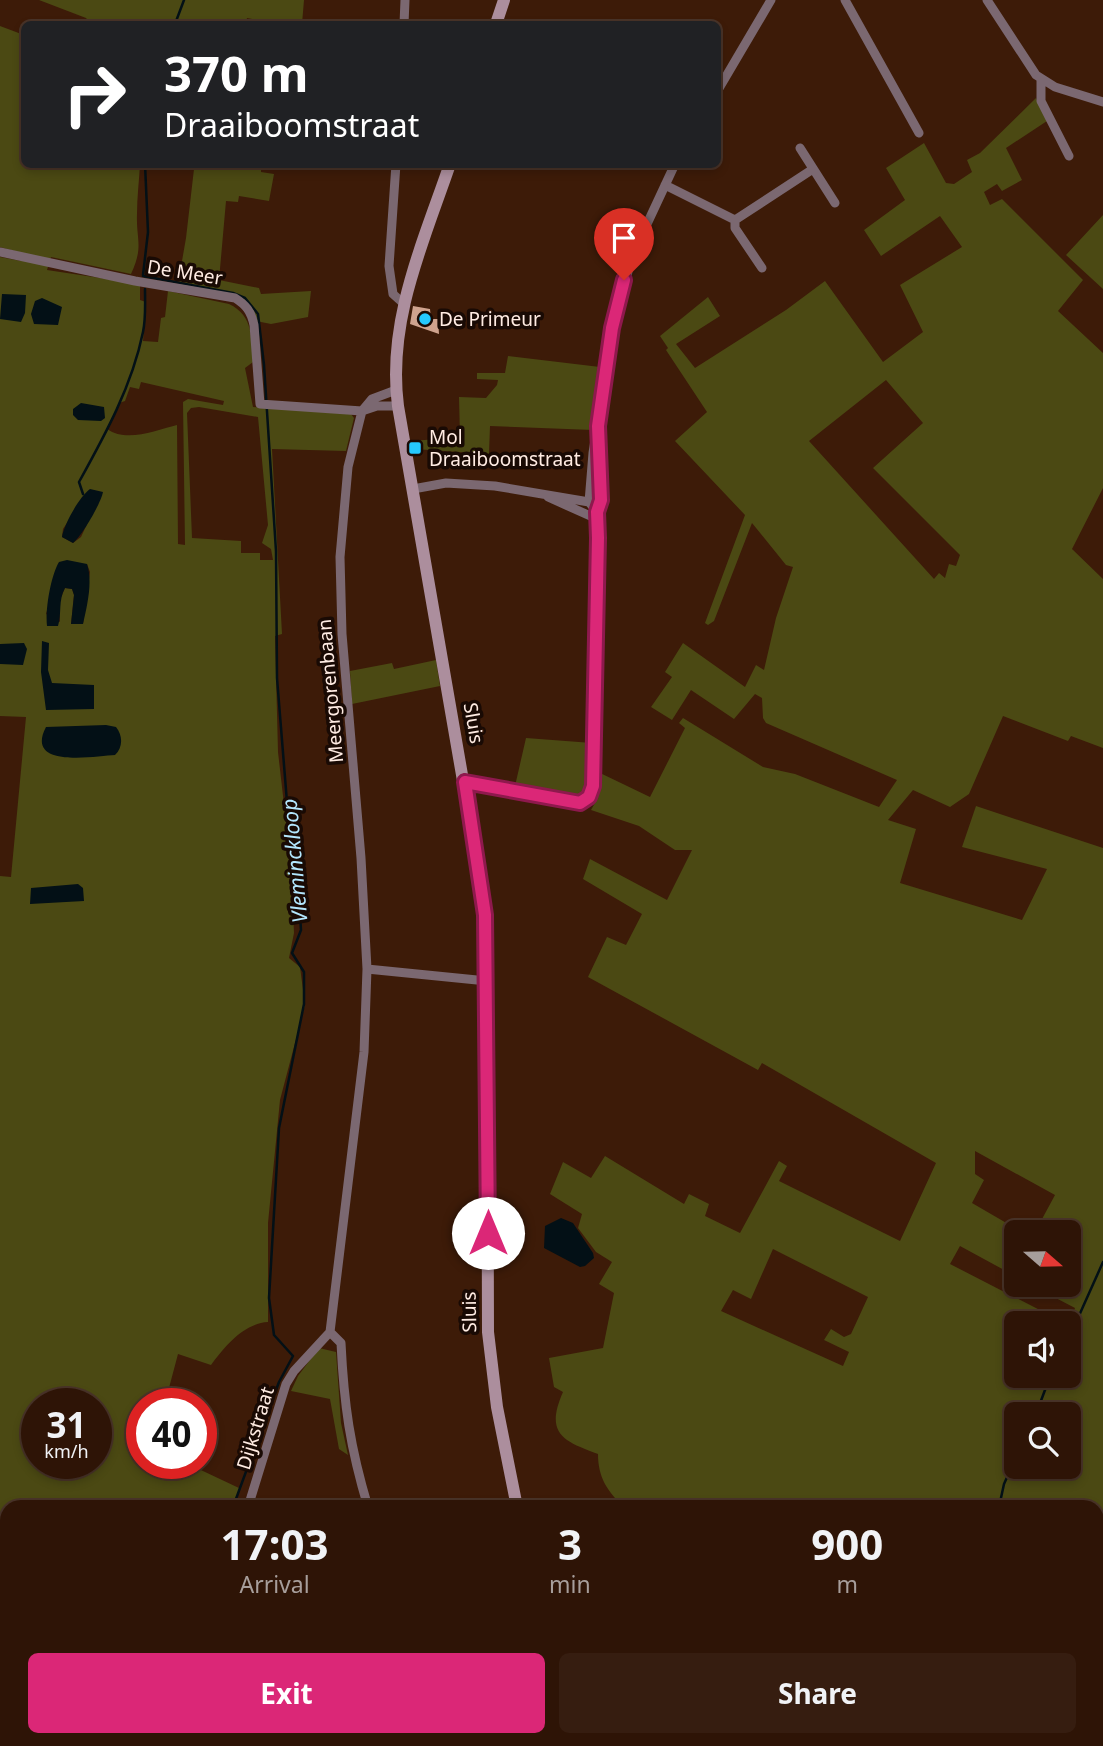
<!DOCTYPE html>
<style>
:root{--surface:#2e1406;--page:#361d10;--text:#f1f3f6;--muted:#a79e9b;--line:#493328;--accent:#db2777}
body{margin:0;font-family:"Noto Sans",sans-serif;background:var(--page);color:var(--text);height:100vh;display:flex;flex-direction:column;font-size:26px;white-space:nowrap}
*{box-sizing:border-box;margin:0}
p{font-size:23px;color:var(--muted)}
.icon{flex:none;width:38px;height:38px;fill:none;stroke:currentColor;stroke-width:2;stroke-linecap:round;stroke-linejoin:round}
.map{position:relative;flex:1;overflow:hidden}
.panel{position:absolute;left:0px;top:1500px;width:1104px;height:247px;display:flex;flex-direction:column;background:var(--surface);border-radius:21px 21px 0 0;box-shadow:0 4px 10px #0003,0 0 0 2px var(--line)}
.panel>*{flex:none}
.banner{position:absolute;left:21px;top:21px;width:700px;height:147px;border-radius:10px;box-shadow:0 4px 10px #0003,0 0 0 2px var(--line);background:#202124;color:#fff;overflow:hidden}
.needle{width:46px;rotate:110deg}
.tools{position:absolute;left:1004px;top:1220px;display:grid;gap:14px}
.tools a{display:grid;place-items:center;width:77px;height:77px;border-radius:10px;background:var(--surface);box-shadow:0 4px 10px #0003,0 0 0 2px var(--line);font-size:35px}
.speed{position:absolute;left:21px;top:1388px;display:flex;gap:14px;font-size:35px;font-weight:700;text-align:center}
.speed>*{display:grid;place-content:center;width:91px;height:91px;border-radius:50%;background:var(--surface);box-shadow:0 4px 10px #0003,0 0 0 2px var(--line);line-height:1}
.speed small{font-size:18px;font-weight:400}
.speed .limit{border:10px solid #d22;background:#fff;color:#111}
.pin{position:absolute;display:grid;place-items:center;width:60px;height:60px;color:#fff;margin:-72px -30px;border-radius:50% 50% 50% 0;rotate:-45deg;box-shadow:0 0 7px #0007}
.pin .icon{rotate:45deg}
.me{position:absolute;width:77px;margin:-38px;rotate:0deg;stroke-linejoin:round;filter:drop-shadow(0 0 5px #0008)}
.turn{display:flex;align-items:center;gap:24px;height:147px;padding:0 28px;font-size:32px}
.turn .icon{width:91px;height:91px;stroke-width:2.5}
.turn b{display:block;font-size:49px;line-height:60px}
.eta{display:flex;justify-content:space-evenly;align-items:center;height:119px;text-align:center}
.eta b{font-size:42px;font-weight:700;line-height:49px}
.button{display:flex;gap:14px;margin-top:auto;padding:14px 28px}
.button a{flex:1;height:80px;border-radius:10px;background:var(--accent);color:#fff;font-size:28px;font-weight:700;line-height:80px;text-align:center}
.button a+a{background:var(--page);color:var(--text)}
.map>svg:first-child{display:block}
.green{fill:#4b4913;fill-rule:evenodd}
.water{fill:#031016}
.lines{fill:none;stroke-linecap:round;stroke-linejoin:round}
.stream{stroke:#031016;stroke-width:2.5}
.building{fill:#cfa38e}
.street{stroke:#7b6871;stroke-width:9}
.secondary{stroke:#ac8e9d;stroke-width:12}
.route-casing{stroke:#8e194d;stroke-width:18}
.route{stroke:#db2777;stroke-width:12}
.poi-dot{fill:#25c9fe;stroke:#190a04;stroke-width:2.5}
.labels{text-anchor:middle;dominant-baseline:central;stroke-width:7;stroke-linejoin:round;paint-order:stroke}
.street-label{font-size:19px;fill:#ffece3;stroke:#190a04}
.poi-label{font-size:19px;fill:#ffece3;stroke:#190a04;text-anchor:start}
.water-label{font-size:21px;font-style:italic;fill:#b3e7fe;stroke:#190a04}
</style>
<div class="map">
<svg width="1103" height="1746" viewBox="0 0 1103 1746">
<rect width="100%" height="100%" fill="#3d1b08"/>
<path class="green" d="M39,0H304L302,24H280L247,18L246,24H123L111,21L108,24H91L86,18Z
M0,26L24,35V164L140,165C139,181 137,198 137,214C136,240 144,246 131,274L51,257L47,270L140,284V300L146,302L143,341L158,342L161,318L165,317L168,291L229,304C254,316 251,338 253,362L245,368L253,407L351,414L354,418L346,451L272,449L282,634L275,636L278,752L291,866L294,933L289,958L300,967L305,1005L280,1100L268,1223V1322C244,1323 224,1347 211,1365L178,1354L165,1403L142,1404V1463H186L239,1488L236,1507H7V1740H209L208,1746H0V876L11,877L26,717L0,716V257L21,261L22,253L0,247ZM141,382L224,401L223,405L188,399L183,402L185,545L178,544L177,425C156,430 127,443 107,429L119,403L125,401L130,387L139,389ZM199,407L258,417L268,525L262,543L271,549L273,560H260V553H241V541L192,538L187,413L191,408ZM80,503L95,507L81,537L73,543L62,537L63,529ZM87,564L90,572L83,624H71L74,595L72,589L65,588L59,602L60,622L46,614L49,604ZM37,1404H96V1463H37Z
M1036,98L1047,121L1006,148L1022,180L1002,191L997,184L984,192L990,205L1002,199L1083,280L1058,311L1103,353V488L1072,549L1103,579V748L1071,736L1068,741L1003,716L969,794L950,807L913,790L888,820L916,829L900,883L1022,920L1047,869L962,847L976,806L1103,848V1746H795L797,1740H1097V1507H624C607,1491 598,1477 598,1454C562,1441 545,1433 563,1392L554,1387L549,1358L603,1348L614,1293L599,1284L612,1262L596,1252L578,1228L582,1214L550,1194L563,1162L591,1178L605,1156L684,1204L689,1194L709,1204L705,1216L740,1233L779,1161L787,1166L779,1181L900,1241L936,1163L762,1063L758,1070L588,977L607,937L626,945L642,914L583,879L590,859L667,900L692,850H675L639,826L591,810L596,801L598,772L650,797L685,728L679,723L683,718L763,767L795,774L879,807L897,780L766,723L763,718L762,698L755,694L734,719L691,690L672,720L651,707L672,677L665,672L683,643L745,687L756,665L764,670L776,618L793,567L786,565L752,523L714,621L708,625L705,623L745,515L675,441L707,412L666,350L668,348L660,336L708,297L720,316L676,344L695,368L786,310L825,281L883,362L923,332L900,285L962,247L940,216L881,256L864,230L905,200L886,168L924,143L946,183L954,184L972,172L967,160L980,153ZM886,380L923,423L873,468L960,555L956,566L949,564L945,578L939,573L934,579L809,441ZM975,1151L1055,1195L1035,1232H1069V1284L1031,1285L1075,1308L1069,1323V1376H1017V1323H1065L950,1264L960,1246L1017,1277V1232H1022L972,1203L984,1180L975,1174ZM773,1249L868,1297L851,1334L844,1337L831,1329L824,1340L849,1352L843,1366L721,1311L733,1290L751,1299ZM1017,1414H1069V1466H1017Z
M161,165H261V172L274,174L269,201L239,196L238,202L226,201L219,280L259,288L261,294L311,291L308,317L271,324L256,321L247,306L178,284L186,238L194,169Z
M1103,215V289L1066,255Z
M508,356L600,367L593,430L490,426L489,454L414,449L412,441L437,439L441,436H460L459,397L486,398L497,385L498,380L477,379V373H505Z
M436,660L440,686L352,704L350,671L392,663L394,669Z
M526,738L592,743L589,789L582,795L571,796L515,786Z
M319,1348L336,1352L341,1423L348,1455L339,1449L330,1399L291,1391L298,1376Z
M218,1740H504L501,1746H218Z
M575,1740H724L722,1746H577Z"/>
<path class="water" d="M2,294L26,295L25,313L21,322L0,319Z
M42,298L62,307L58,325L34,324L31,314L35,301Z
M81,403L104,407L105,418L101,421L78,420L73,415V409Z
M90,489L103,492C101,503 82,536 73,543L62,537C64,524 80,496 90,489Z
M67,560L87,564C93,582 87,606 83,624H71L74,595L72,589L65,588C58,601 62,613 58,626H47C45,610 51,575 59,562Z
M42,641L49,643L48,670L52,683L94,685V709L46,710L41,672Z
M24,643L27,649L23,665L0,664V644Z
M106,725L116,727C123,736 123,747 115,755C95,756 24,769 46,727Z
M78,884L83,888L84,901L30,904L31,888Z
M561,1218L573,1223L593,1253L594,1258L585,1266L580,1267L544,1248L545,1226Z"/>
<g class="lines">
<path class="stream" d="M175,24L184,0
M143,275L148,232L145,164
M143,276L233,293L245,298L258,314L264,365L276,551L277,678L293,877L300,915L301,930L292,953L304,972V1004L279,1128L269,1298L274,1335L293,1356L279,1382L233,1507
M83,494L79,482C105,435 132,386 143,332C146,318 145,303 145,289
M1069,1338L1103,1262
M1046,1389L1052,1376
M1036,1414L1045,1390
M999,1507L1004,1484L1017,1455
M69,1746L70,1740"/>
</g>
<path class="building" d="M413,306L430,309L431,319H438L439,334L410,324Z"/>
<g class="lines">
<path class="street" d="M845,0L919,133
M987,0L1036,75L1055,87L1103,102
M404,24L405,0
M1041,80V101L1069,156
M718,90L771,0
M800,148L835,203
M396,164L389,266L393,294L403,303
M665,185L735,220L813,169
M735,220V228L762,268
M0,252L135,281L235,298C246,305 251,311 254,325L260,404L362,411L377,406H398
M413,489L446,483L495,486L589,502L597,512L596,737L593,786L589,797L580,803L465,782
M548,497L597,519
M589,502L593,453L612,328L633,254L675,164
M597,512L601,500L599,439
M367,969L487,981
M330,1332L364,1052L367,969L361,858L342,634L340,557L348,467L362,411L372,399L396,390
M330,1332L341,1343C344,1405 350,1447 368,1507
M248,1507L286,1384L294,1371L330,1332
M212,1746L213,1740"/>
<path class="secondary" d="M496,24L504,0
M450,164C423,243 387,321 398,406L483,896L487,981L488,1332L497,1407L517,1507
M566,1740L568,1746"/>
</g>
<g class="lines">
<g class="route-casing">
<path id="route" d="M488,1233L485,915L465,782L580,803L589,797L593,786L598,538L597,512L601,500L598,426L612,328L624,280"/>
</g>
<use href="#route" class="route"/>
</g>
<g class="poi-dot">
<circle cx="425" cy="319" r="7"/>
<rect x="408" y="441" width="14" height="14" rx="3.5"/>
</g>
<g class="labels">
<g class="street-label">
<text transform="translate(185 272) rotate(9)">De Meer</text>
<text transform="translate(330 691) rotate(-95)">Meergorenbaan</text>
<text transform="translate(474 723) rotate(80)">Sluis</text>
<text transform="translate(469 1312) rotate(-91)">Sluis</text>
<text transform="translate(255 1428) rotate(-73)">Dijkstraat</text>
</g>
<g class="poi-label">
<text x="439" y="319">De Primeur</text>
<text x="429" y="437">Mol<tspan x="429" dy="22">Draaiboomstraat</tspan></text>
</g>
<g class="water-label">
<text transform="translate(294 861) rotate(-95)">Vleminckloop</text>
</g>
</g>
</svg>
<div class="tools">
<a><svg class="needle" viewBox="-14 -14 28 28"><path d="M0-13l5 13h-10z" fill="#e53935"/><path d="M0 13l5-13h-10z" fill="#a79e9b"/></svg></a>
<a><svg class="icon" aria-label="sound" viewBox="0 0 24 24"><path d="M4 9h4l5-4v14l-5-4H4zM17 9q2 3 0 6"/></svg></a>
<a><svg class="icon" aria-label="search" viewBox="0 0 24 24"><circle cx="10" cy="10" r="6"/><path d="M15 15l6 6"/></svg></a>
</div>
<div class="speed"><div>31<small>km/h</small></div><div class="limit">40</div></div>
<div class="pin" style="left:624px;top:280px;background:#d93025"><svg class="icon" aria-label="arrive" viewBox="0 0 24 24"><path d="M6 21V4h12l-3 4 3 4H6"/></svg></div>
<svg class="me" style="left:488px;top:1233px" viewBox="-20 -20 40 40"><circle r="19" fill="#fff"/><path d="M0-13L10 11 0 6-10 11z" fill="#db2777"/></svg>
<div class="banner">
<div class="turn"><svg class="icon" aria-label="right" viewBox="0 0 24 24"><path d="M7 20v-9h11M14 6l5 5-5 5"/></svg><div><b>370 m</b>Draaiboomstraat</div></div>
</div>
<section class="panel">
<div class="eta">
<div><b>17:03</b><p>Arrival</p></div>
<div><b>3</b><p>min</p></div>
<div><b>900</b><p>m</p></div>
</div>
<div class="button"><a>Exit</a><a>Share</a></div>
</section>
</div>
